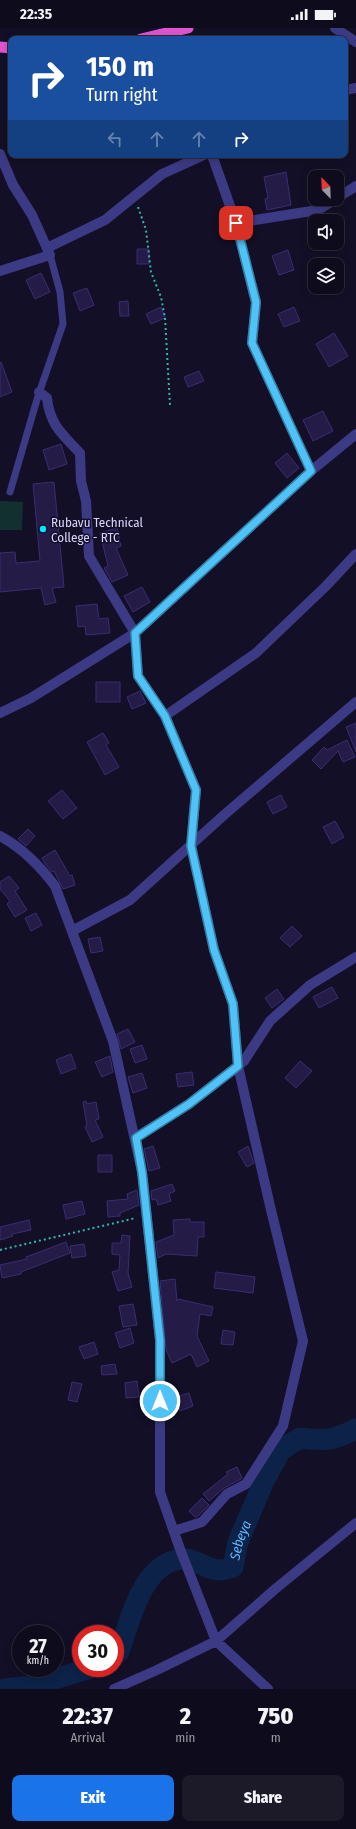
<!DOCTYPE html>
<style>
:root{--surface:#0e0b1c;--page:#1c1929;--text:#f1f3f6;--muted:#9b9ba3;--line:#2e2b3b;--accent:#1a73e8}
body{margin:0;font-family:"Fira Sans Condensed",sans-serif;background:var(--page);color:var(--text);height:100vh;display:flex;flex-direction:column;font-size:15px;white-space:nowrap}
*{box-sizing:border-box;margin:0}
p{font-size:13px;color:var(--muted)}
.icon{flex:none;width:22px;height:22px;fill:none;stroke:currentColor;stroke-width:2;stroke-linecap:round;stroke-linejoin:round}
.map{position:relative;height:1661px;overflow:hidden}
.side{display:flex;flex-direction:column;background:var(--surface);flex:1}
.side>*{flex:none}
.banner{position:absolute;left:8px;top:8px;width:340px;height:122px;border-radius:8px;box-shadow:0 2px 10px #0003,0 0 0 1px var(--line);background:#1a4fa0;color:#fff;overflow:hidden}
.needle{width:26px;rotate:337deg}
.fabs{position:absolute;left:308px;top:142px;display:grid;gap:8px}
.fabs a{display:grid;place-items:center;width:36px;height:36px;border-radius:8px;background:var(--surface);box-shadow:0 2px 10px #0003,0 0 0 1px var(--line);font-size:20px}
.speed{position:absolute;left:12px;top:1597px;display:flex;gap:8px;font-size:20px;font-weight:700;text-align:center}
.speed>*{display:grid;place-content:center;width:52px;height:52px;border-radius:50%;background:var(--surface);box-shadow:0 2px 10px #0003,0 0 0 1px var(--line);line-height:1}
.speed small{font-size:10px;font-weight:400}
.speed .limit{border:6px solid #d22;background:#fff;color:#111}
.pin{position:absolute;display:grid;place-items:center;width:34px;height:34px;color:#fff;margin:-17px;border-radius:8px;box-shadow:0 2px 6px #0006}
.me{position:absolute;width:44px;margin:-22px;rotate:0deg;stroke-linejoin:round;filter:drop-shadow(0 0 3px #0008)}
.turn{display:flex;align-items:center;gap:14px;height:84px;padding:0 12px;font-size:18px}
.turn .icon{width:52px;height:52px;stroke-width:2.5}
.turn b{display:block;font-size:28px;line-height:34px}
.lanes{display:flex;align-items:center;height:38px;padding:0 12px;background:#0003;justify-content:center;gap:20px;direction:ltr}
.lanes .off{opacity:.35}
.eta{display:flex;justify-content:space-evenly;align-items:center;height:68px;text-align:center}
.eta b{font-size:24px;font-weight:800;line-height:28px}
.action{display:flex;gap:8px;margin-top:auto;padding:8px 12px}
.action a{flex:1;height:46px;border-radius:8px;background:var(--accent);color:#fff;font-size:16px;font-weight:800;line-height:46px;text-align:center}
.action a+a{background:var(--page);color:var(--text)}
.status{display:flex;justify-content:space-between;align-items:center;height:28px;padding:0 20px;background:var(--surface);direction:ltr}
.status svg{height:11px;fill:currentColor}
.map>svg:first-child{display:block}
.green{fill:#12302f}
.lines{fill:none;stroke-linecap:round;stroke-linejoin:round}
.river{stroke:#0c2248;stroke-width:21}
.building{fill:#241b47;stroke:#3b2d73}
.path{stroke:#2fb8b0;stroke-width:2;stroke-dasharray:2 3;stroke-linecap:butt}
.service{stroke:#3d3a85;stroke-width:7}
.minor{stroke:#3d3a85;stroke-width:10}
.trunk{stroke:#e055d1;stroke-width:11}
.route-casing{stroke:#337fa1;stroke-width:10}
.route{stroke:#4fc3f7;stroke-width:7}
.poi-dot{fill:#00e5ff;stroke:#130f26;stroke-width:1.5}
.labels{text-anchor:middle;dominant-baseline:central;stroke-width:3;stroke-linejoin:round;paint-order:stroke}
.poi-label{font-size:13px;fill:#d9d4ff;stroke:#130f26;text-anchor:start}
.water-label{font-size:14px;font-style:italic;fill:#62b6ff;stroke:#130f26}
</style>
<div class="status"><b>22:35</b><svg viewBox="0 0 49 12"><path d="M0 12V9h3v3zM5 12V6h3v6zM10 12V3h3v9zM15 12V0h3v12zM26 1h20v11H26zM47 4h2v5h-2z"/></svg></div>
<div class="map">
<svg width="356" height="1661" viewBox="0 0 356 1661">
<rect width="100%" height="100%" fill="#130f26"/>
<path class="green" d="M0,473L23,474L22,502H0Z"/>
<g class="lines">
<g class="river">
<path id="s1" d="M115,1627L119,1624C130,1593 143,1530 186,1531C197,1532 209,1543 221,1542C224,1542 229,1540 233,1539L238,1514L264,1453L281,1422L300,1410C326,1413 332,1413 356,1401"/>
<path d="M5,1661L31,1658L91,1640"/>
</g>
</g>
<path class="building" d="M286,144L291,177L267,182L265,171L268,170L264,149Z
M137,221H149V236H137Z
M288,222L294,242L279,247L272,228Z
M41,245L50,264L35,271L26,252Z
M87,260L94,277L80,283L73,265Z
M128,273L129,288H120L119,274Z
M161,279L165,290L151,296L146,286Z
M294,279L300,293L284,299L278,286Z
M334,305L348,328L329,339L316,316Z
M1,334L12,364L0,369V335Z
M199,343L204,353L188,359L184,349Z
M323,383L333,403L313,413L303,392Z
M61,416L67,436L49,442L43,422Z
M287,425L299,440L287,450L275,435Z
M54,454L64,559L52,560L56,574L45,577L41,560L0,564V525L15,524L16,535L40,533L33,456Z
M117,500L121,518L116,520L128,547L112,554L104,540L108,538L100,505Z
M142,559L150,574L133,584L124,568Z
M97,576L99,591L108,590L110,605L86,607L85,598L78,599L76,578Z
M96,654H120V674H96Z
M140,663L146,675L132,681L127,669Z
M356,695V724L346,699Z
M103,705L109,715L106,717L119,739L105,747L87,714Z
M347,712L355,729L343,734L338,723L321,741L312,732L324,719L327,722Z
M62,762L77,780L63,791L48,773Z
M281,767L287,779L273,786L267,774Z
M335,793L344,809L332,816L323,799Z
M28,801L35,808L26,818L18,811Z
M55,822L70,848L72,847L75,857L63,861L54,843L52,844L46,837L42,830Z
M9,848L19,860L15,863L27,882L15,889L7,876L10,873L0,861V854Z
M36,885L42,897L31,903L25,890Z
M292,898L302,908L290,919L280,910Z
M100,909L103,923L91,925L88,911Z
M332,959L338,970L319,980L313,969Z
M277,961L284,971L272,980L265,970Z
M128,1001L135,1014L121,1021L117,1006Z
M142,1017L147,1031L135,1035L130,1021Z
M71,1026L76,1040L61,1046L56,1032Z
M110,1028L113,1044L102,1049L95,1034Z
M300,1033L312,1043L296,1060L285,1050Z
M192,1044L194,1057L178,1059L176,1046Z
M142,1045L147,1060L133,1065L128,1049Z
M86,1073L87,1076L96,1074L99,1091L95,1092L103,1109L92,1114L85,1099L87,1098L83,1074Z
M153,1118L160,1140L149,1143L144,1121Z
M248,1118L254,1135L247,1139L238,1124Z
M98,1127H112V1144H98Z
M172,1156L175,1163L169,1166L171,1173L158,1177L156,1171L152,1172L151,1163Z
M137,1162L139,1177L120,1185V1188L108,1189L107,1173L128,1171L127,1166Z
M82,1173L85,1186L66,1191L63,1177Z
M190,1191V1194H204V1209H198L197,1228L166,1226L158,1230L156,1214L174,1207L173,1192Z
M29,1192L31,1202L12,1206L13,1208L0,1212V1199Z
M122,1207L130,1208L128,1245L132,1259L118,1263L112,1244L119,1242L120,1227L112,1226V1215H121Z
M66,1214L70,1225L21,1244V1246L2,1250L0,1237L27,1231L26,1229Z
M84,1216L86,1228L72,1230L70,1218Z
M216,1244L255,1249L253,1265L214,1260Z
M175,1251L177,1273L178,1271L213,1279L211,1288L200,1286L197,1308L209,1333L197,1339L191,1326L172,1335L166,1322L160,1253Z
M133,1276L137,1297L123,1299L119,1278Z
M130,1300L134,1315L120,1320L115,1305Z
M223,1302L235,1304L233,1317L221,1316Z
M94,1314L98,1326L84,1331L79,1319Z
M115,1336L117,1346L102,1347L101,1338Z
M137,1353L139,1369L126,1370L125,1355Z
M72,1354L82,1356L77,1374L68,1372Z
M189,1365L193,1378L180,1383L175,1369Z
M237,1439L242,1450L241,1451L224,1460L209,1473L203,1466L228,1446L226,1444Z
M202,1470L209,1477L198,1488L195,1489L189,1483Z"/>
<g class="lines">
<path class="path" d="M138,179L146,202L151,244L161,269L165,290L170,377
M0,1222L136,1190"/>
<path class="service" d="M10,464L38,368L63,296L60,264L50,227"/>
<path class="minor" d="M335,0L356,14
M345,62L356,60
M0,126L13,157L32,187L50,227L0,243
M212,127L236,195L256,275L252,315L311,443
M337,170L356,158
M236,195L318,182L336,171
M47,220L105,192L162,146L204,127
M39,364L47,370C50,397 62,406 80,425L81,453L86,473L89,528L135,605L138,648L165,688L196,762L191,817L214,922L233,976L238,1038L271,1182L303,1313L283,1398L246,1456L227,1466L202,1494L174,1503
M0,685L31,670L135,605L311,443L356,406
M165,688L256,625L326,558L356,526
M0,808C22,820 40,838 55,858L113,1013L142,1144L160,1312V1464L180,1521L216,1613L268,1661
M72,903L130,872L224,787L356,674
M135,1110L189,1076L244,1033L270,993L310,957L356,929
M114,1661L157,1642L216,1613L274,1562L356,1495"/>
<path class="trunk" d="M141,11L188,0
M0,19L11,20"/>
</g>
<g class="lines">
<g class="route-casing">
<path id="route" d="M160,1373V1312L142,1144L136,1110L189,1076L238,1038L233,976L214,922L191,818L196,762L165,688L138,648L135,605L311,443L252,315L256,274L236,195"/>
</g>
<use href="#route" class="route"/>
</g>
<circle class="poi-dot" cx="43" cy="501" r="4"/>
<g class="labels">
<g class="poi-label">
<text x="51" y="494">Rubavu Technical<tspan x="51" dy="15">College - RTC</tspan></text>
</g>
<g class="water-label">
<text stroke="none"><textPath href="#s1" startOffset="205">Sebeya</textPath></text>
</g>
</g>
</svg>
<div class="fabs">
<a><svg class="needle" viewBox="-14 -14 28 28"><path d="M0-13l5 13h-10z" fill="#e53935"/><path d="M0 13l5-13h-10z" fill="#9b9ba3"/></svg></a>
<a><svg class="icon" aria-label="sound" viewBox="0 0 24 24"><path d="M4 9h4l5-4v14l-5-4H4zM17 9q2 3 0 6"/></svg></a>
<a><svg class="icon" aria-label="layers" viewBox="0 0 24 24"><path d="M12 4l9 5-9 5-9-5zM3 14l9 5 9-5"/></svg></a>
</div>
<div class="speed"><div>27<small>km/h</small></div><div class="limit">30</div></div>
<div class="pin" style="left:236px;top:195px;background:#d93025"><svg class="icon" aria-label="arrive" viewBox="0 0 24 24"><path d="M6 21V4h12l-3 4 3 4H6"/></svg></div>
<svg class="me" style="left:160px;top:1373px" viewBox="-20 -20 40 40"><circle r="17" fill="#4fc3f7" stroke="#fff" stroke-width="3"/><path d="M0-11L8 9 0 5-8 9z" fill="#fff"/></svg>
<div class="banner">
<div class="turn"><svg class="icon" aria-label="right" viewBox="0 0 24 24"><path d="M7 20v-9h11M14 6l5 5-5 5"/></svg><div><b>150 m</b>Turn right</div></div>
<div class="lanes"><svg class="icon off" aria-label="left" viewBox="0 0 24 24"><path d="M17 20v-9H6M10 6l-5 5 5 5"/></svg><svg class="icon off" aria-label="ahead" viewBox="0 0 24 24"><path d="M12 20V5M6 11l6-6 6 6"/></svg><svg class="icon off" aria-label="ahead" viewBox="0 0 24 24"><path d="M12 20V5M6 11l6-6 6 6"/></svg><svg class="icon" aria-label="right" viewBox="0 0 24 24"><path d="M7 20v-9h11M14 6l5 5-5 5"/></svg></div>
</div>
</div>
<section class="side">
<div class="eta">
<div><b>22:37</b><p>Arrival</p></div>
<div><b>2</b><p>min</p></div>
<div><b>750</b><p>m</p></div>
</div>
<div class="action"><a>Exit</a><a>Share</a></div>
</section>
